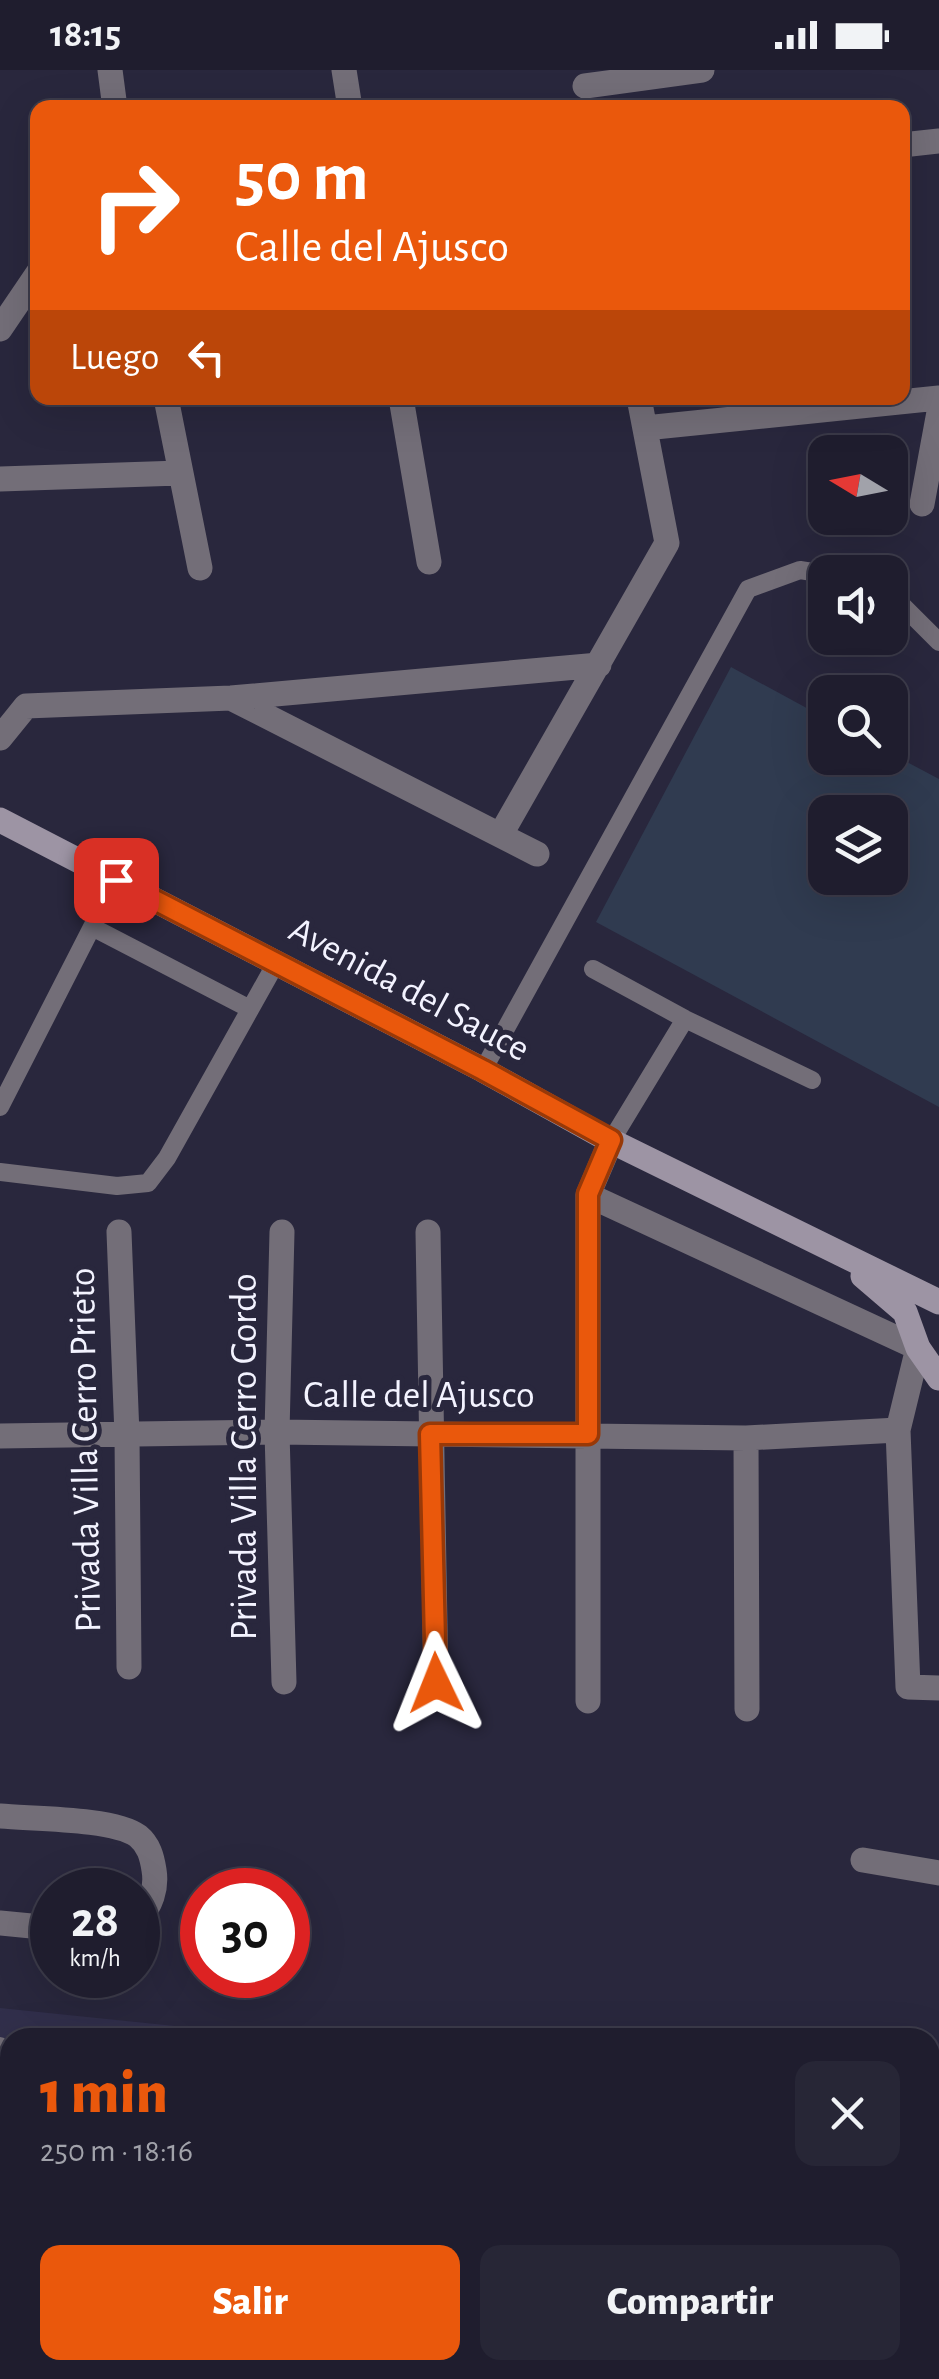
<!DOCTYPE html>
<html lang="es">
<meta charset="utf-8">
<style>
:root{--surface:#1f1d2e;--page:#272636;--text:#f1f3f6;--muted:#a1a2aa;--line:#3c3b4a;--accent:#ea580c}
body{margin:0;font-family:"Alegreya Sans",sans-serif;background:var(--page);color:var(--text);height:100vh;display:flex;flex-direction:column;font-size:38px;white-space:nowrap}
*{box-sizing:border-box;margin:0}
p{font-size:32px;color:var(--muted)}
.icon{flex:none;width:55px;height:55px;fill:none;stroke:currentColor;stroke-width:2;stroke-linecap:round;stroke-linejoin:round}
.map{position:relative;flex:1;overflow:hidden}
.details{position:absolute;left:0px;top:1958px;width:940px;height:352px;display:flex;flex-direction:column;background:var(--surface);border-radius:30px 30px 0 0;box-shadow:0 10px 40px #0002,0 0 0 2px var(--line)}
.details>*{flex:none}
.banner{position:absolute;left:30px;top:30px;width:880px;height:305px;border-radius:20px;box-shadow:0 10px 40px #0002,0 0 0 2px var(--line);background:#ea580c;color:#fff;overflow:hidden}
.needle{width:65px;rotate:280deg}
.fabs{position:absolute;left:808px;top:365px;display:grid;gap:20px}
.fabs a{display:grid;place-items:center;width:100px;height:100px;border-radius:20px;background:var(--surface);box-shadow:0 10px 40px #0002,0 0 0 2px var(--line);font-size:50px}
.speed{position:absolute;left:30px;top:1798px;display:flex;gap:20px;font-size:50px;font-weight:700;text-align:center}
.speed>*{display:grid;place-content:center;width:130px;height:130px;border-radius:50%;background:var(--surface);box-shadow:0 10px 40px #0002,0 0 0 2px var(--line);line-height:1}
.speed small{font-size:25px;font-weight:400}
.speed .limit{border:15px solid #d22;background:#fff;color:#111}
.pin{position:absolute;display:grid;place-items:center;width:85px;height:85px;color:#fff;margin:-42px;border-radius:20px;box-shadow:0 5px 15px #0006}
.me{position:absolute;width:110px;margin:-55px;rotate:358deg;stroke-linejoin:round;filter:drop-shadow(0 0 8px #0008)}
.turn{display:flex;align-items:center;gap:35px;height:210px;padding:0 40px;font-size:45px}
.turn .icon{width:130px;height:130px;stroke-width:2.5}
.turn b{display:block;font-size:70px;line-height:85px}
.then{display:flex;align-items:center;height:95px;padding:0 40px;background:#0003;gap:20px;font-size:38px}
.round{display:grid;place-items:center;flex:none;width:105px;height:105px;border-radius:20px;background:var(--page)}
.headline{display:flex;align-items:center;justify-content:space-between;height:170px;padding:0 40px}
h1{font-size:60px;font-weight:800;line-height:75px;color:var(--accent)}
.primary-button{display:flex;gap:20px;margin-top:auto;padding:20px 40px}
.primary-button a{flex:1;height:115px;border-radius:20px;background:var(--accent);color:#fff;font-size:40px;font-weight:800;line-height:115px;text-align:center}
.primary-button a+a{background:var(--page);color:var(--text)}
.status{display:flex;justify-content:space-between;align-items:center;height:70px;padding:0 50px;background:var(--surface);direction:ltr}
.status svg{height:28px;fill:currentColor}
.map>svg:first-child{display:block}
.built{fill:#312f4b}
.building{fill:#303b50;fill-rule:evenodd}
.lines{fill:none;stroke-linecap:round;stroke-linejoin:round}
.lane{stroke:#736e78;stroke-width:18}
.street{stroke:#736e78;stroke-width:25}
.secondary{stroke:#9d94a4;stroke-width:25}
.route-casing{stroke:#983908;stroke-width:25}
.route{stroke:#ea580c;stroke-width:18}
.labels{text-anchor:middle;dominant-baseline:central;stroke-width:10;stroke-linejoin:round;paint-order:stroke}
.street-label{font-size:38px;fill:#f3f3ff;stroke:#29273d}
</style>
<div class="status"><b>18:15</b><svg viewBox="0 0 49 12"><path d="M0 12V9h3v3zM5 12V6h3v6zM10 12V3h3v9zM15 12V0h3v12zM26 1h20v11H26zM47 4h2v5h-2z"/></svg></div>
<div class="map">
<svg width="939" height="2309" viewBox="0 0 939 2309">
<rect width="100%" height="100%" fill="#29273d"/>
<path class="built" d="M0,1938L282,1967L10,1968V2300H501L482,2309H0Z"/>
<path class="building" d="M731,597L825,648V688H890V683L939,709V1037L596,852ZM825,742H890V808H825Z"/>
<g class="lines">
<path class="lane" d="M890,523L939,572
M92,857L250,939
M593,899L685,949L812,1010
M483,1000L748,519L800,500L825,504
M0,1037L116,810
M611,1071L685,949
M0,1102L117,1116L148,1113L167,1088L276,893
M0,1976L10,1986
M114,2300L115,2309"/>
<path class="street" d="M110,0L115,38
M344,0L350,38
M585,16L702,0
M902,75L939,71
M0,259L38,203
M166,328L200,498
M401,328L429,492
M645,358L939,328
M0,409L180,403
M922,434L939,342
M231,628L537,784
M0,668L26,636L231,628L599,595
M501,764L667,473L639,328
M588,1125L918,1278L898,1360L908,1617L939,1618
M119,1162L127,1365L129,1597
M282,1162L277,1362L284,1612
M428,1162L436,1613
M0,1366L277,1362L746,1368L898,1360
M746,1368L747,1639
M588,1631V1125L611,1071
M0,1746C32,1749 114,1748 138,1766C149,1775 152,1787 154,1800C157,1818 151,1837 138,1849
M863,1790L939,1803
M0,1853L52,1858
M930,2021L939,2023
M930,2231L939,2232
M759,2309L765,2300"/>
<path class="secondary" d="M0,750L483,1000L611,1071L939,1232
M863,1206L905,1242L918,1278L939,1308"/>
</g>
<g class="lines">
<g class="route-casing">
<path id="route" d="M116,810L483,1000L611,1070L588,1124V1364H430L436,1613"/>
</g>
<use href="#route" class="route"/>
</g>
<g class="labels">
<g class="street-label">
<text transform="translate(409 920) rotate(28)">Avenida del Sauce</text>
<text x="419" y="1326">Calle del Ajusco</text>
<text transform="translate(86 1380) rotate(-91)">Privada Villa Cerro Prieto</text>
<text transform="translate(245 1387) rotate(-90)">Privada Villa Cerro Gordo</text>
</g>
</g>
</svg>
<div class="fabs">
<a><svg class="needle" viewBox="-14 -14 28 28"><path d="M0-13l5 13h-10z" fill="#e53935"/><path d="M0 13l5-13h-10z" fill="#a1a2aa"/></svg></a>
<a><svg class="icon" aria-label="sound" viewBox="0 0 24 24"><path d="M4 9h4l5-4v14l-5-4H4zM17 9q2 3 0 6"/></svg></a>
<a><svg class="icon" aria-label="search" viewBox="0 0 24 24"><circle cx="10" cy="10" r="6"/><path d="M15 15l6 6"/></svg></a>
<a><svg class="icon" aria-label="layers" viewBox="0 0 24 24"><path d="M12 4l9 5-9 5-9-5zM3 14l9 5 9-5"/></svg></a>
</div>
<div class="speed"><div>28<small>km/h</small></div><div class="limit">30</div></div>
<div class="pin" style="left:116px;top:810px;background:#d93025"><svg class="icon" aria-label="arrive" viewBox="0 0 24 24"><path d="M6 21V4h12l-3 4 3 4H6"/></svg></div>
<svg class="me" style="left:436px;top:1613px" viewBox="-20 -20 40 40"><path d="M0-17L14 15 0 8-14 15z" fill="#ea580c" stroke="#fff" stroke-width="4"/></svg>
<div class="banner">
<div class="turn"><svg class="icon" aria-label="right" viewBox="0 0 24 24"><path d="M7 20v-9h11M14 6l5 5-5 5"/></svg><div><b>50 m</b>Calle del Ajusco</div></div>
<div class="then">Luego<svg class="icon" aria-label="left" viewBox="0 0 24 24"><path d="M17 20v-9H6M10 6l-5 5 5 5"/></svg></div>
</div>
<section class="details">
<div class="headline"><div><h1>1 min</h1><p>250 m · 18:16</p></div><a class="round"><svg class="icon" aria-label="close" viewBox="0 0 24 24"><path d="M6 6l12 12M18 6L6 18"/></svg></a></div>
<div class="primary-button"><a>Salir</a><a>Compartir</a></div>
</section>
</div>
